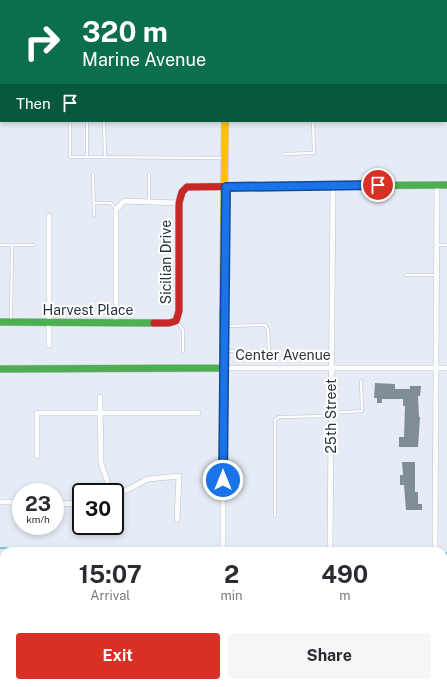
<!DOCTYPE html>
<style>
:root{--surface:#fff;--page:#f7f7f7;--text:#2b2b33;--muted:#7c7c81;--accent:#d93025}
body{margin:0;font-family:"Public Sans",sans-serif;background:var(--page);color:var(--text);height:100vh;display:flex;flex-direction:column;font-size:15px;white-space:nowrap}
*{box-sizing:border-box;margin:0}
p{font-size:13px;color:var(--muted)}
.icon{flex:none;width:22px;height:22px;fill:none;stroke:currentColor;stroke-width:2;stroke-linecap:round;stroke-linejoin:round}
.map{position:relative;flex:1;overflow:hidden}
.drawer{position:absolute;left:0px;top:547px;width:447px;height:140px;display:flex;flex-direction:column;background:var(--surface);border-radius:12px 12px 0 0;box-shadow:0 2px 6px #0003}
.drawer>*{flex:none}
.guide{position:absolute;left:0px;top:0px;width:447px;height:122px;box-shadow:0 2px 6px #0003;background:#0b6e4f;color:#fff;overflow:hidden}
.speed{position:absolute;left:12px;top:483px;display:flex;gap:8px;font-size:20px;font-weight:700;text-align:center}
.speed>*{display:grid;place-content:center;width:52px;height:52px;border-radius:50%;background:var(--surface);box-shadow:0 2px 6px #0003;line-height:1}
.speed small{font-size:10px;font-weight:400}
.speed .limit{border:2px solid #111;border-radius:6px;background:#fff;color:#111}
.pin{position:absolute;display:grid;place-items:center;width:34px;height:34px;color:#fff;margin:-17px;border:2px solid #fff;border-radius:50%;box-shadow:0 1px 4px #0007}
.me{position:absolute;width:44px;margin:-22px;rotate:0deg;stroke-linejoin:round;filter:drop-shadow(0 0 3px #0008)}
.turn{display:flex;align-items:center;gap:14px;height:84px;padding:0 16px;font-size:18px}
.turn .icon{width:52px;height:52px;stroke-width:2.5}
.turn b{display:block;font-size:28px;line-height:34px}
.then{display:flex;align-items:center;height:38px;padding:0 16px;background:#0003;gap:8px;font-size:15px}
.eta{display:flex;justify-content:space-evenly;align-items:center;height:68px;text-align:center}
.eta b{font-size:24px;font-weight:700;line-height:28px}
.primary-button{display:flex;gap:8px;margin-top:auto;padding:8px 16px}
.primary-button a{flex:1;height:46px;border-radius:4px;background:var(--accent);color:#fff;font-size:16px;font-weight:700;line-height:46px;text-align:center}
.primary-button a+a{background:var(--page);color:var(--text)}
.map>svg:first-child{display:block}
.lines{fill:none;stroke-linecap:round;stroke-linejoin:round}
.stream{stroke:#76c8de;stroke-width:2}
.building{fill:#818d96}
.lane-casing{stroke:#bbc2cb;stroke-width:3.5}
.street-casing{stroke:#bbc2cb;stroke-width:6}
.fast-casing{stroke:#bbc2cb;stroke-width:8}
.slow-casing{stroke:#bbc2cb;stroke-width:8}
.jam-casing{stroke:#bbc2cb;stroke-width:8}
.lane{stroke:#fbfcfe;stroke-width:2.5}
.street{stroke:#fbfcfe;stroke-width:5}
.fast{stroke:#4caf50;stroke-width:7}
.slow{stroke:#ffc107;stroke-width:7}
.jam{stroke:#c62828;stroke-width:7}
.route-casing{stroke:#114b97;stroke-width:10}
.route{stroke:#1a73e8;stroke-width:7}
.labels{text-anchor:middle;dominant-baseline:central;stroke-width:4;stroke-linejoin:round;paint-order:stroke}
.street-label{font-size:14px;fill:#28313b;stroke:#fff}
</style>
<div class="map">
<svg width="447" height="687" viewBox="0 0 447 687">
<rect width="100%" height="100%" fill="#e5ecf5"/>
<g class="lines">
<path class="stream" d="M0,548L76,551
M443,553H447"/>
</g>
<path class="building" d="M375,383L395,384V389H410V386H421L420,396H418L419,417H420L418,447H399V437H404L405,406H403V399H382V403H377V398H374Z
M402,462H415V492H418V504H422V510H406L404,485H400V475H403Z"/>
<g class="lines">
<g class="lane-casing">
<path id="lane" d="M70,121V157L223,158
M104,121L105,157
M284,154L314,153L313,121
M87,157V121
M93,174L94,215
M149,174V201
M94,203H111L116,209
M0,245H33
M437,245H447
M406,275H436
M176,321L183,330V351
M11,322L12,245
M224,351H235L240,353L269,352L268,330L265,325L225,326
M331,413L362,411L361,381
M275,516V420L279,417L330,416"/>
</g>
<g class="street-casing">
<path id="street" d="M300,0V1
M49,216V345
M116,323V210L124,201L179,203
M100,397L101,463L111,492
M37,456V413H198
M115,496L148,479L179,476L177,520
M0,502H21
M55,503L81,504
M223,551V368H447
M330,551L333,186
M435,551L437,185
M0,573L4,575
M0,672L4,673
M106,683L107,687
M173,687L174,683
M222,687V683
M329,687V683
M435,687V683"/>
</g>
<g class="fast-casing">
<path id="fast" d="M0,3H1
M284,186L447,185
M0,322L154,323
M0,369L223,368V308"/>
</g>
<g class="slow-casing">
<path id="slow" d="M223,308L225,121"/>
</g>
<g class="jam-casing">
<path id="jam" d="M444,1H447
M154,323H169L176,321L179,311V203L182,192L187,187L284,186"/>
</g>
<use href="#lane" class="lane"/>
<use href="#street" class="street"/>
<use href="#fast" class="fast"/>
<use href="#slow" class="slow"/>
<use href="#jam" class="jam"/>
</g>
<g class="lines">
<g class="route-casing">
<path id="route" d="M223,480L226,187L378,185"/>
</g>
<use href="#route" class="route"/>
</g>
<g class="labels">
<g class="street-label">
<text transform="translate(166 262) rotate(-90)">Sicilian Drive</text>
<text x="88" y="310">Harvest Place</text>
<text x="283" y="355">Center Avenue</text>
<text transform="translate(331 416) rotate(-90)">25th Street</text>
</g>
</g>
</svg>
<div class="speed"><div>23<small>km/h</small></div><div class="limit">30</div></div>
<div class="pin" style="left:378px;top:185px;background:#d93025"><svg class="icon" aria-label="arrive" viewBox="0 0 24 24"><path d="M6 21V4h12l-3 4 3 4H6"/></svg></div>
<svg class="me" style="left:223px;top:480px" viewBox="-20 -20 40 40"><circle r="17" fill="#1a73e8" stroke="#fff" stroke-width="3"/><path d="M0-11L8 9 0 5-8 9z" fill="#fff"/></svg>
<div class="guide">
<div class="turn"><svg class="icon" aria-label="right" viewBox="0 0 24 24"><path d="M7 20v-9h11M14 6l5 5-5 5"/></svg><div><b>320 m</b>Marine Avenue</div></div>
<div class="then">Then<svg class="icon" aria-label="arrive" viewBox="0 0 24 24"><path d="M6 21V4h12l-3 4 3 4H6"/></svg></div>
</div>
<section class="drawer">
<div class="eta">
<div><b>15:07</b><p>Arrival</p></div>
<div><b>2</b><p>min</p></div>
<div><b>490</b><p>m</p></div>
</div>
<div class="primary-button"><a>Exit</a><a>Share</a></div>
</section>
</div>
